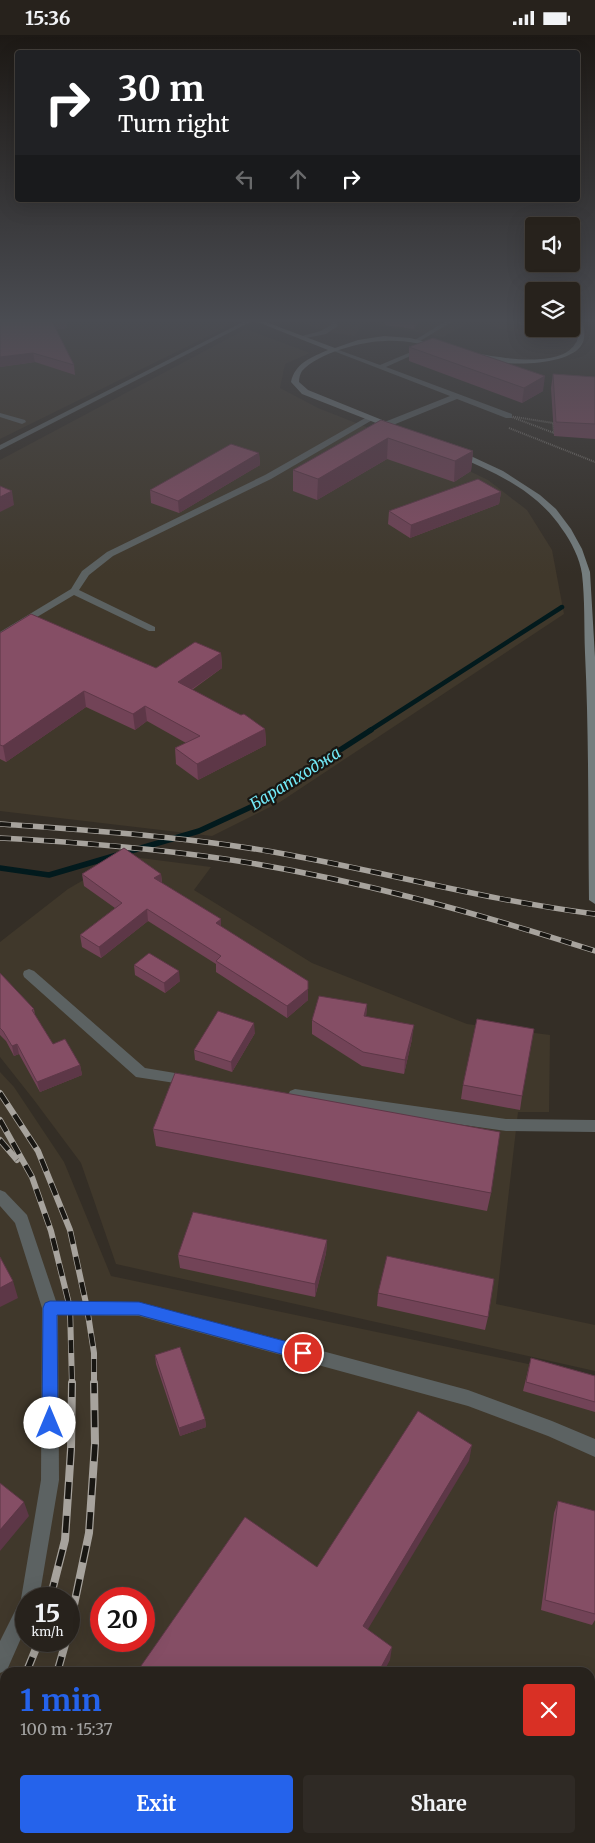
<!DOCTYPE html>
<meta charset="utf-8">
<style>
:root{--surface:#27221c;--page:#2f2a25;--text:#f1f3f6;--muted:#a4a4a3;--line:#433f3b;--accent:#2563eb}
body{margin:0;font-family:Merriweather,serif;background:var(--page);color:var(--text);height:100vh;display:flex;flex-direction:column;font-size:19px;white-space:nowrap}
*{box-sizing:border-box;margin:0}
p{font-size:16px;color:var(--muted)}
.icon{flex:none;width:28px;height:28px;fill:none;stroke:currentColor;stroke-width:2;stroke-linecap:round;stroke-linejoin:round}
.map{position:relative;flex:1;overflow:hidden}
.drawer{position:absolute;left:0px;top:1632px;width:595px;height:176px;display:flex;flex-direction:column;background:var(--surface);border-radius:15px 15px 0 0;box-shadow:0 5px 20px #0002,0 0 0 1px var(--line)}
.drawer>*{flex:none}
.hud{position:absolute;left:15px;top:15px;width:565px;height:152px;border-radius:5px;box-shadow:0 5px 20px #0002,0 0 0 1px var(--line);background:#202124;color:#fff;overflow:hidden}
.fabs{position:absolute;left:525px;top:182px;display:grid;gap:10px}
.fabs a{display:grid;place-items:center;width:55px;height:55px;border-radius:5px;background:var(--surface);box-shadow:0 5px 20px #0002,0 0 0 1px var(--line);font-size:25px}
.speed{position:absolute;left:15px;top:1552px;display:flex;gap:10px;font-size:25px;font-weight:700;text-align:center}
.speed>*{display:grid;place-content:center;width:65px;height:65px;border-radius:50%;background:var(--surface);box-shadow:0 5px 20px #0002,0 0 0 1px var(--line);line-height:1}
.speed small{font-size:12px;font-weight:400}
.speed .limit{border:8px solid #d22;background:#fff;color:#111}
.pin{position:absolute;display:grid;place-items:center;width:42px;height:42px;color:#fff;margin:-21px;border:2px solid #fff;border-radius:50%;box-shadow:0 1px 5px #0007}
.me{position:absolute;width:55px;margin:-28px;rotate:0deg;stroke-linejoin:round;filter:drop-shadow(0 0 4px #0008)}
.turn{display:flex;align-items:center;gap:18px;height:105px;padding:0 20px;font-size:22px}
.turn .icon{width:65px;height:65px;stroke-width:2.5}
.turn b{display:block;font-size:35px;line-height:42px}
.lanes{display:flex;align-items:center;height:48px;padding:0 20px;background:#0003;justify-content:center;gap:25px;direction:ltr}
.lanes .off{opacity:.35}
.round{display:grid;place-items:center;flex:none;width:52px;height:52px;border-radius:5px;background:var(--page)}
.headline{display:flex;align-items:center;justify-content:space-between;height:85px;padding:0 20px}
h1{font-size:30px;font-weight:700;line-height:38px;color:var(--accent)}
.primary-button{display:flex;gap:10px;margin-top:auto;padding:10px 20px}
.primary-button a{flex:1;height:58px;border-radius:5px;background:var(--accent);color:#fff;font-size:20px;font-weight:700;line-height:58px;text-align:center}
.primary-button a+a{background:var(--page);color:var(--text)}
.status{display:flex;justify-content:space-between;align-items:center;height:35px;padding:0 25px;background:var(--surface);direction:ltr}
.status svg{height:14px;fill:currentColor}
.map>svg:first-child{display:block}
.built{fill:#40382b;fill-rule:evenodd}
.lines{fill:none;stroke-linecap:round;stroke-linejoin:round}
.stream-far1{stroke:#021a1d;stroke-width:4.5}
.stream{stroke:#021a1d;stroke-width:5.5}
.path{stroke:#76716a;stroke-width:2;stroke-dasharray:1 1;stroke-linecap:butt}
.lane{fill:#5c6262;fill-rule:evenodd}
.street{fill:#5c6262;fill-rule:evenodd}
.secondary{fill:#757e7f;fill-rule:evenodd}
.rail-far2-casing{stroke:#a7a39d;stroke-width:5.5}
.rail-far1-casing{stroke:#a7a39d;stroke-width:6}
.rail-casing{stroke:#a7a39d;stroke-width:8}
.rail-far2{stroke:#191713;stroke-width:4;stroke-dasharray:11;stroke-linecap:butt}
.rail-far1{stroke:#191713;stroke-width:4.5;stroke-dasharray:13;stroke-linecap:butt}
.rail{stroke:#191713;stroke-width:5.5;stroke-dasharray:17;stroke-linecap:butt}
.wall{fill:#724357}
.shaded-wall{fill:#5d3747}
.building{fill:#854e65;stroke:#5d3747}
.route{fill:#2563eb;stroke:#184099}
.labels{text-anchor:middle;dominant-baseline:central;stroke-width:4.5;stroke-linejoin:round;paint-order:stroke}
.water-label{font-size:16px;font-style:italic;fill:#73eaf8;stroke:#191713}
</style>
<div class="status"><b>15:36</b><svg viewBox="0 0 49 12"><path d="M0 12V9h3v3zM5 12V6h3v6zM10 12V3h3v9zM15 12V0h3v12zM26 1h20v11H26zM47 4h2v5h-2z"/></svg></div>
<div class="map">
<svg width="595" height="1808" viewBox="0 0 595 1808">
<rect width="100%" height="100%" fill="#342e26"/>
<path class="built" d="M0,286H224L233,289L0,404Z
M297,286H367L354,301L327,297Z
M381,286H472L443,302L378,290Z
M474,286H534V294H567V304L535,303Z
M246,294L310,318L285,329L280,353L318,373L432,418L488,445L527,475L552,515L564,579L280,767L212,801L0,776V425Z
M125,821L211,832L194,855L312,928L467,989L550,1000L549,1077H518L496,1269L595,1290V1336L116,1229L81,1128L34,1065L0,1022V907L68,854Z
M0,1037L14,1052L64,1127L111,1241L595,1343V1808H0ZM26,1564H69V1606H26ZM101,1564H144V1606H101ZM5,1638H590V1804H5Z"/>
<g class="lines">
<path class="stream-far1" d="M369,696L562,572"/>
<path class="stream" d="M0,833L49,840L199,796L253,771L371,695"/>
<path class="path" d="M509,381L553,388L554,398Z
M509,393L595,427"/>
<path class="lane" d="M330,286H336L338,291L326,299L301,304L298,302L321,296L331,290Z
M446,286H453L420,306L415,305Z
M513,286H521L534,291V294L581,296L584,298L581,300L535,296Z
M423,312L428,313L386,332L512,379V383H506L457,364L388,392H382V388L450,361L331,315L336,314L380,330Z
M0,378L25,385L26,387L22,389L0,382Z
M367,382L374,384L271,444L113,521L89,540L79,555L155,592V596H149L74,560L0,604V597L71,554L82,536L107,517L265,440Z
M29,934L34,936L145,1033L193,1041L195,1045L193,1049L188,1050L136,1042L24,942L23,939L24,936Z
M295,1054L506,1084L595,1085V1097L506,1096L295,1066L290,1064L288,1060L290,1056Z
M0,1155L5,1157L27,1180L56,1266L139,1267L468,1355L552,1386L595,1404V1422L548,1401L468,1371L139,1281L58,1280L59,1445L39,1564H26V1592L7,1635L0,1638V1606L21,1564L41,1445L42,1273L15,1188L0,1171Z"/>
<path class="street" d="M245,286H252L0,415V410Z"/>
<path class="secondary" d="M255,286H263L335,313L358,305L384,301L410,303L442,311L439,313C421,309 404,305 385,306C363,306 318,318 302,336C300,339 299,343 299,347L308,355L397,391L398,393L394,395L302,359L291,347C295,328 312,322 328,315Z
M577,286H583C584,293 586,302 582,309C571,332 495,333 477,321L480,319C503,323 560,333 575,309C580,303 578,293 577,286Z
M454,416H460L503,436L540,460L556,474L571,494L582,514L590,537L595,622V869L589,865C588,783 589,700 585,618C584,592 585,565 582,539C580,524 571,506 562,494C537,456 495,437 454,420Z"/>
<g class="rail-far2-casing">
<path id="rail-far2" d="M0,789C97,796 194,802 290,820C392,839 492,866 595,879
M0,803C76,807 150,813 225,824C351,843 474,877 595,916"/>
</g>
<g class="rail-far1-casing">
<path id="rail-far1" d="M0,1058L38,1116L70,1195L87,1273L94,1318V1349
M0,1085L32,1142L51,1196L70,1273L72,1349
M0,1105L17,1125"/>
</g>
<g class="rail-casing">
<path id="rail" d="M50,1564L65,1505L71,1414L72,1348
M69,1594L89,1498L95,1409L94,1348
M26,1638L39,1606
M57,1638L66,1606
M0,1696L5,1685
M0,1790L5,1777"/>
</g>
<use href="#rail-far2" class="rail-far2"/>
<use href="#rail-far1" class="rail-far1"/>
<use href="#rail" class="rail"/>
</g>
<path class="wall" d="M0,286H66L67,293L56,294L74,330L75,340L35,327L0,332Z
M385,286H420L414,294L385,290Z
M409,312L543,356L522,368L409,326Z
M553,339L595,342V404L554,401L551,353Z
M381,385L473,416L471,436L454,447L387,424L317,465L293,456V435Z
M259,418L260,430L179,478L151,468L150,455Z
M501,457L499,469L410,503L388,489L389,476Z
M0,598L156,633L221,618L222,633L192,655L265,694L266,710L198,745L176,729L175,713L186,708L147,686L135,695L86,672L6,727L0,724Z
M82,839H161L162,848L221,884V892L308,965L287,983L216,937V929L148,886L101,923L82,912L80,900L115,873L84,851Z
M134,930L180,946L165,958L135,940Z
M0,938L34,974L35,980L53,1009L80,1030L82,1040L40,1057L19,1019L14,1021L6,1006L0,1000Z
M367,969L366,982L412,1004L404,1039L362,1031L312,999V985Z
M255,998L232,1037L195,1025L194,1015Z
M463,1050L522,1061L520,1075L461,1064Z
M153,1094L491,1158L487,1176L156,1111Z
M327,1205L326,1218L315,1262L180,1233L178,1220Z
M378,1258L488,1282L485,1295L377,1271Z
M155,1320L205,1384L206,1392L180,1401L156,1329Z
M531,1323L595,1341V1377L523,1356Z
M558,1466L595,1476V1585L592,1590L541,1575L554,1478Z"/>
<path class="shaded-wall" d="M52,286H70H66L67,293L53,295Z
M414,286H420L414,294Z
M33,318L35,327L0,332V322Z
M545,341L543,356L522,368L524,353Z
M388,403L387,424L317,465L318,444Z
M473,416L471,436L454,447L455,426Z
M259,418L260,430L179,478L178,466Z
M12,456L14,470L0,477V462Z
M501,457L499,469L410,503L411,490Z
M221,618L222,633L179,663L178,647Z
M84,656L86,672L6,727L3,711Z
M145,671L147,686L135,695L133,679Z
M265,694L266,710L198,745L197,729Z
M161,839L162,850L154,843Z
M147,874L148,886L101,923L99,912Z
M221,884V896L216,888Z
M179,936L180,946L165,958L164,948Z
M308,954V965L287,983V971Z
M367,969L366,983L364,981Z
M254,988L255,998L232,1037L231,1027Z
M414,990L412,1004L404,1039L405,1025Z
M17,1009L19,1019L14,1021L12,1011Z
M80,1030L82,1040L40,1057L37,1047Z
M327,1205L326,1218L315,1262V1249Z
M13,1246L18,1263L0,1272V1253Z
M205,1384L206,1392L180,1401L179,1393Z
M472,1410L469,1426L362,1604L363,1591Z
M24,1467L29,1481L0,1516V1495Z
M392,1612L390,1625L383,1638H378Z"/>
<path class="building" d="M0,286H52L74,330L33,318L0,322Z
M433,303L545,341L524,353L409,312Z
M553,339L595,342V389L556,387Z
M381,385L473,416L455,426L388,403L318,444L293,435Z
M231,409L259,418L178,466L150,455Z
M478,444L501,457L411,490L389,476Z
M0,451L12,456L0,462Z
M31,579L156,633L195,607L221,618L178,647L241,680L244,679L265,694L197,729L175,713L200,701L145,671L133,679L84,656L3,711L0,710V598Z
M124,813L161,839L154,843L221,884L216,888L308,946V954L287,971L216,926L221,921L147,874L99,912L80,900L122,868L82,839Z
M149,918L179,936L164,948L134,930Z
M0,938L34,974L32,975L53,1009L65,1004L80,1030L37,1047L17,1009L12,1011L3,996L0,993Z
M319,961L367,969L364,981L414,990L405,1025L363,1017L312,985Z
M218,976L254,988L231,1027L194,1015Z
M477,984L534,994L522,1061L463,1050Z
M175,1038L500,1097L491,1158L153,1094Z
M193,1177L327,1205L315,1249L178,1220Z
M387,1221L494,1244L488,1282L378,1258Z
M0,1222L13,1246L0,1253Z
M180,1312L205,1384L179,1393L155,1320Z
M531,1323L595,1341V1367L526,1347Z
M418,1376L472,1410L363,1591L392,1612L378,1638H136L245,1482L317,1532Z
M0,1448L24,1467L0,1495Z
M558,1466L595,1476V1579L545,1565Z"/>
<linearGradient id="sky" x2="0" y2="1"><stop stop-color="#1d1915"/><stop offset="0.53" stop-color="#4a4c52"/><stop offset="1" stop-color="#4a4c52" stop-opacity="0"/></linearGradient>
<rect width="595" height="539" fill="url(#sky)"/>
<path class="route" d="M50,1266L139,1267L303,1311L309,1313L311,1318L309,1323L303,1325L139,1280H57L58,1388L55,1393L50,1395L44,1393L42,1388L43,1273L45,1268Z"/>
<g class="labels">
<g class="water-label">
<text transform="translate(295 743) rotate(-32)">Баратходжа</text>
</g>
</g>
</svg>
<div class="fabs">
<a><svg class="icon" aria-label="sound" viewBox="0 0 24 24"><path d="M4 9h4l5-4v14l-5-4H4zM17 9q2 3 0 6"/></svg></a>
<a><svg class="icon" aria-label="layers" viewBox="0 0 24 24"><path d="M12 4l9 5-9 5-9-5zM3 14l9 5 9-5"/></svg></a>
</div>
<div class="speed"><div>15<small>km/h</small></div><div class="limit">20</div></div>
<div class="pin" style="left:303px;top:1318px;background:#d93025"><svg class="icon" aria-label="arrive" viewBox="0 0 24 24"><path d="M6 21V4h12l-3 4 3 4H6"/></svg></div>
<svg class="me" style="left:50px;top:1388px" viewBox="-20 -20 40 40"><circle r="19" fill="#fff"/><path d="M0-13L10 11 0 6-10 11z" fill="#2563eb"/></svg>
<div class="hud">
<div class="turn"><svg class="icon" aria-label="right" viewBox="0 0 24 24"><path d="M7 20v-9h11M14 6l5 5-5 5"/></svg><div><b>30 m</b>Turn right</div></div>
<div class="lanes"><svg class="icon off" aria-label="left" viewBox="0 0 24 24"><path d="M17 20v-9H6M10 6l-5 5 5 5"/></svg><svg class="icon off" aria-label="ahead" viewBox="0 0 24 24"><path d="M12 20V5M6 11l6-6 6 6"/></svg><svg class="icon" aria-label="right" viewBox="0 0 24 24"><path d="M7 20v-9h11M14 6l5 5-5 5"/></svg></div>
</div>
<section class="drawer">
<div class="headline"><div><h1>1 min</h1><p>100 m · 15:37</p></div><a class="round" style="background:#d93025;color:#fff"><svg class="icon" aria-label="close" viewBox="0 0 24 24"><path d="M6 6l12 12M18 6L6 18"/></svg></a></div>
<div class="primary-button"><a>Exit</a><a>Share</a></div>
</section>
</div>
